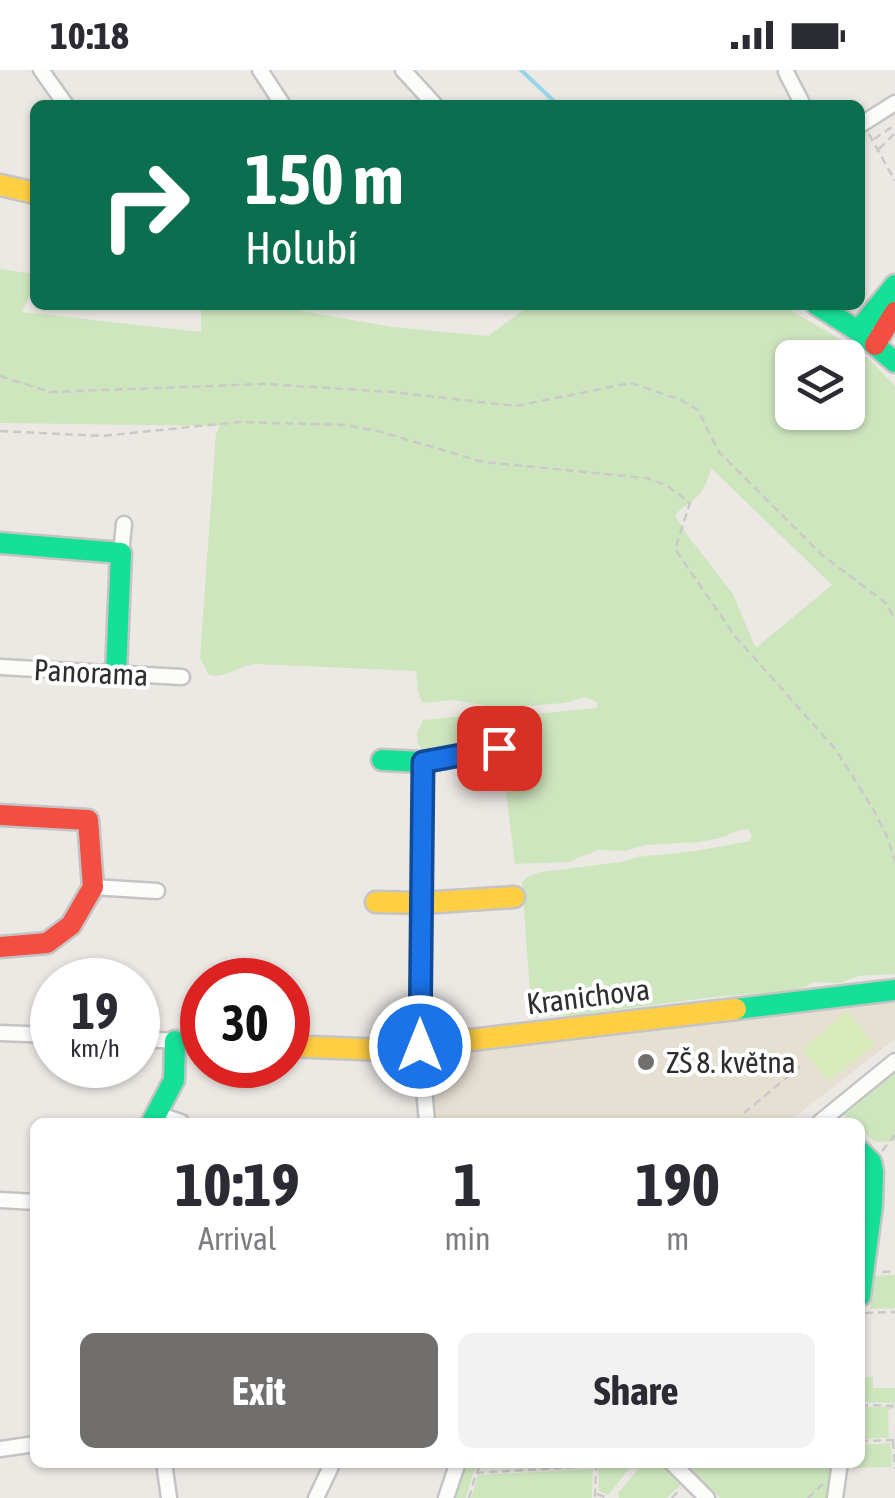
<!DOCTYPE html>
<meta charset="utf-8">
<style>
:root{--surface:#fff;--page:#f2f2f3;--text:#2b2b33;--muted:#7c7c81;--accent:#706f6e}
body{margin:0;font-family:"Asap Condensed",sans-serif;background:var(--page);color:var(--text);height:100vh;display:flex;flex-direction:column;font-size:38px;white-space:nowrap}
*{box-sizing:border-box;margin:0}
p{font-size:32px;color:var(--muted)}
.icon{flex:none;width:55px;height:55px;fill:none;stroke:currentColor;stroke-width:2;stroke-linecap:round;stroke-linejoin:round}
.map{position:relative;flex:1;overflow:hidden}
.details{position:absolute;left:30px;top:1048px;width:835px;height:350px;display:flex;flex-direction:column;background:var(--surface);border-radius:15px;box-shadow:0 2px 8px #0004}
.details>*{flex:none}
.guide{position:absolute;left:30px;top:30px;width:835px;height:210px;border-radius:15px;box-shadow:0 2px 8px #0004;background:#0b6e4f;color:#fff;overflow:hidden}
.fabs{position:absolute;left:775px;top:270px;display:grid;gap:20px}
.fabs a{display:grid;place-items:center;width:90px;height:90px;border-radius:15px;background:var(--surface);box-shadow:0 2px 8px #0004;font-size:50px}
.speed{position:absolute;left:30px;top:888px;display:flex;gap:20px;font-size:50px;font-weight:700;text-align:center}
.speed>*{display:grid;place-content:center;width:130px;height:130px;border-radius:50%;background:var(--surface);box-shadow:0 2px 8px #0004;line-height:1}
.speed small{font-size:25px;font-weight:400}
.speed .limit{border:15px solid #d22;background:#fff;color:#111}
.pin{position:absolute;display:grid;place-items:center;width:85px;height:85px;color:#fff;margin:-42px;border-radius:20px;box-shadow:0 5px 15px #0006}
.me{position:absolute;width:110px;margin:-55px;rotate:0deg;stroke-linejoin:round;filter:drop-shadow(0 0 8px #0008)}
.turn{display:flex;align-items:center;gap:35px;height:210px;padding:0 50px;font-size:45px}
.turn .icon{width:130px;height:130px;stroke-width:2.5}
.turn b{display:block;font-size:70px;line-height:85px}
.eta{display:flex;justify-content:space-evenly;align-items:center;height:170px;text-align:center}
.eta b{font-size:60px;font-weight:700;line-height:70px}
.primary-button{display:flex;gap:20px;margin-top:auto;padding:20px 50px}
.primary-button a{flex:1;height:115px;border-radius:15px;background:var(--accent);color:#fff;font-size:40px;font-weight:700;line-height:115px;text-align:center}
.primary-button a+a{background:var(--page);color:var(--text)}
.status{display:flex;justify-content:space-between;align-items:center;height:70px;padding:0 50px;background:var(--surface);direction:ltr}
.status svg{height:28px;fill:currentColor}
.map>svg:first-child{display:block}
.education{fill:#e6e0d3}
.green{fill:#cee6be;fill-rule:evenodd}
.pitch{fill:#d9eabb}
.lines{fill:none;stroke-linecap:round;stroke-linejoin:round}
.stream{stroke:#99d6ec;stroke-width:4}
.street-casing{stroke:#c5c4c5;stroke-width:19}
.fast-casing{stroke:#c5c4c5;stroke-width:25}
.slow-casing{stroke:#c5c4c5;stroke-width:25}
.jam-casing{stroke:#c5c4c5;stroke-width:25}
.path{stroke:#c9c9c8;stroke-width:2.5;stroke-dasharray:8 5;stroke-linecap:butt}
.street{stroke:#fcfcfb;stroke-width:14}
.fast{stroke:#16e098;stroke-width:20}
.slow{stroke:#ffcf43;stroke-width:20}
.jam{stroke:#f24e42;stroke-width:20}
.route-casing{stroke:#114b97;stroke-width:25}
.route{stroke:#1a73e8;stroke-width:18}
.poi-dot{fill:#706f6e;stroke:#fff;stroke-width:4}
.labels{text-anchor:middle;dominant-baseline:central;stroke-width:8;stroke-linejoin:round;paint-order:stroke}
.street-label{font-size:30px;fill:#2e2e2e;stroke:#fff}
.poi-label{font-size:30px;fill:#2e2e2e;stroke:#fff;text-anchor:start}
</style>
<div class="status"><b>10:18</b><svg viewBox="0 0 49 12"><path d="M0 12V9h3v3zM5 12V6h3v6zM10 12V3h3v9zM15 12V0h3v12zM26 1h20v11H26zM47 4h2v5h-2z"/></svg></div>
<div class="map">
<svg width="895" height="1428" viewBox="0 0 895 1428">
<rect width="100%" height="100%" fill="#ece8e4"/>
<path class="education" d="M895,927V969L788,1052H434L427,981Z"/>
<path class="green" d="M0,199L35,204V215L22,242L201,262V235H268L392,257L488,266L526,238V235H781L828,262L869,289L895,316V904L858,906L840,913L814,912L805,917L789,921L714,927L568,946L550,944L535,948L531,936L522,813L526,808L540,802L621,792L637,787L696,781L750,771L752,765L749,760L743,759L720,768L699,772L646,775L625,781L598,780L569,792L515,794L501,683L423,681L418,674L417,663L423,650L502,642L535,644L597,638V632L585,627L565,633L525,636L494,637L454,630L422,633L418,621L416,601L255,594C238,596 226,609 209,605L200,588L216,363L220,356L0,353ZM792,288H848V342H792ZM711,398L832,515L757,577L754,574L733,524L688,466L675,445C683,436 688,435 695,429C703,422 709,408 711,398Z
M895,998V1071L875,1072L860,1059V1052H853L841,1042Z
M895,1205V1238L870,1239L875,1206Z
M861,1307H873V1318H895V1333L860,1332Z
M860,1337H895L888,1340L889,1368L860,1369Z
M891,1373L892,1397L850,1398L851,1393L860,1392V1375Z
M693,1392L830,1393L829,1428H720L689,1396Z
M468,1393H480L473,1403L466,1428H453L457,1414Z
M643,1393H660L681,1414L667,1428H619L618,1423Z
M632,1395L608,1425L599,1421L598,1398Z
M593,1399L592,1428H471L478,1405Z"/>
<path class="pitch" d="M847,941L875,975L828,1011L802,979Z"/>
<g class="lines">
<path class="stream" d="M521,0L558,35"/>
<g class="street-casing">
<path id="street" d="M41,0L66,35
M260,0L283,35
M403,0L435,35
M786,2L803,35
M860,55L895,33
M121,483L124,454
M0,597L182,607
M423,692L420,976L427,1052
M93,817L157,821
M0,963L52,965
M138,969L202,972
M158,1044L181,1052
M820,1052L895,991
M0,1130L35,1132
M0,1379L35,1374
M164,1392L169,1428
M671,1392L707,1428
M316,1428L333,1392
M446,1428L458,1392
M835,1428L840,1392"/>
</g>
<g class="fast-casing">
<path id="fast" d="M817,235L858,261L895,292
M858,261L895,215
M0,473L121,483L116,603
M382,690L423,692L499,678
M736,939L895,920
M152,1052L174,1010L175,971
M860,1081L871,1092L873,1102L872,1136L860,1226"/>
</g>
<g class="slow-casing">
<path id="slow" d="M0,115L35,123
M376,832L422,833L514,827
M288,976L385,980L736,939"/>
</g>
<g class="jam-casing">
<path id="jam" d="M875,275L895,242
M0,745L88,750L93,817L71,855L47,873L0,877"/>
</g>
<path class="path" d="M869,64L895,111
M874,69L895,55
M879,79L895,63
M0,306L50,322L265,314L392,322L516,336L631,313L681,330L698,340L719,382L822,485L886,533L895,549
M0,361L102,366L239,352L346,355L378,361L483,392L646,408L666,415L690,433L675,479L734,565L836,680L873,739L886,764L895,791
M744,1043L804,993
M882,1081L895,1065
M882,1202L895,1201
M865,1243L895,1242
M860,1335L895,1336
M860,1371L895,1370
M893,1371L895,1399
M596,1392V1396L639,1393
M477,1402L483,1392
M597,1424L608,1428
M469,1428L476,1403L596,1396L595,1428
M672,1428L681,1418
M808,1428L823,1414"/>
<use href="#street" class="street"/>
<use href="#fast" class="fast"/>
<use href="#slow" class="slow"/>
<use href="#jam" class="jam"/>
</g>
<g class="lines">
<g class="route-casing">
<path id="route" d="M420,976L423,692L499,678"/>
</g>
<use href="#route" class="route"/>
</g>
<circle class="poi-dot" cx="646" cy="992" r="10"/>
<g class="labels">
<g class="street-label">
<text transform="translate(91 602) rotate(3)">Panorama</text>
<text transform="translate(588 926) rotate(-7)">Kranichova</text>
</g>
<g class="poi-label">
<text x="666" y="992">ZŠ 8. května</text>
</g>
</g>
</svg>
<div class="fabs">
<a><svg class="icon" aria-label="layers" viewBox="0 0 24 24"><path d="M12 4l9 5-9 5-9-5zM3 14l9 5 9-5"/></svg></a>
</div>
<div class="speed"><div>19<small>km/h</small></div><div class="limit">30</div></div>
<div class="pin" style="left:499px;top:678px;background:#d93025"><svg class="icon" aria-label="arrive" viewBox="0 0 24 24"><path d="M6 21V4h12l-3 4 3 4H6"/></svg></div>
<svg class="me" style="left:420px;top:976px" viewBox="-20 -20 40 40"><circle r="17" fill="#1a73e8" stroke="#fff" stroke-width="3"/><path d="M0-11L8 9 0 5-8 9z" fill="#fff"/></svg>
<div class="guide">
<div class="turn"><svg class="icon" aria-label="right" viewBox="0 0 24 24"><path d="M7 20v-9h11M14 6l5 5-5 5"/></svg><div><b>150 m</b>Holubí</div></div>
</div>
<section class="details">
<div class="eta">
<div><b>10:19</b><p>Arrival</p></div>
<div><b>1</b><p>min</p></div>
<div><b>190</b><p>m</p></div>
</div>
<div class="primary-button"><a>Exit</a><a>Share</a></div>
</section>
</div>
